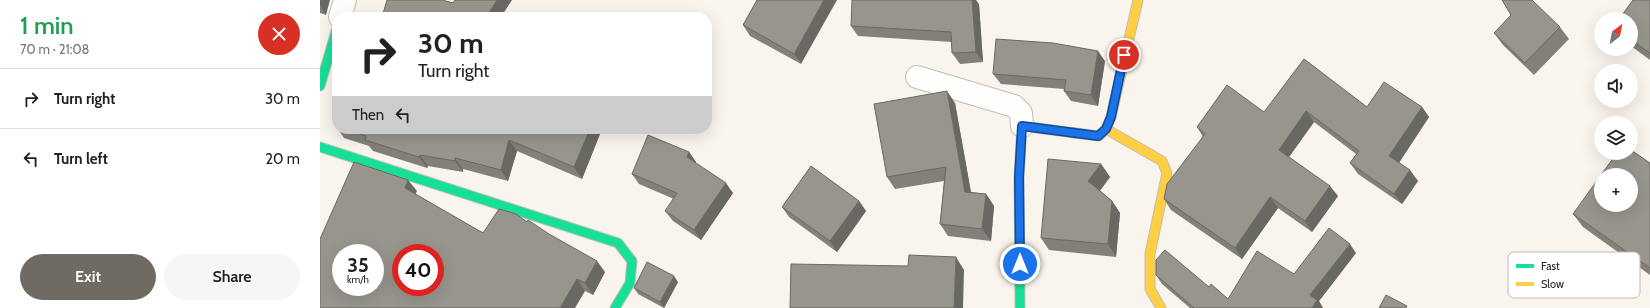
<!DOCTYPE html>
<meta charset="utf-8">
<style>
:root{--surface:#fff;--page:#f6f6f6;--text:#202124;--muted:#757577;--line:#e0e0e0;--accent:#6f6b63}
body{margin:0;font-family:Cabin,sans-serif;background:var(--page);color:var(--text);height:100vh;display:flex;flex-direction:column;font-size:15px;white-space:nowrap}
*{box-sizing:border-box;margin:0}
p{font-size:13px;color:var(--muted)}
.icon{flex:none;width:22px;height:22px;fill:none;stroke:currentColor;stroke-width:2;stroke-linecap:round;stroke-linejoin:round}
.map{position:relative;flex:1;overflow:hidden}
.sheet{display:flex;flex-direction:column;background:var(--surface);width:320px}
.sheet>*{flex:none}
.banner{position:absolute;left:12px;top:12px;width:380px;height:122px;border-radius:16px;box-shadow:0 4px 16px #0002;background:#fff;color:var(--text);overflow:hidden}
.needle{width:26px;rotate:32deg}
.fabs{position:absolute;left:1274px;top:12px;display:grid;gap:8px}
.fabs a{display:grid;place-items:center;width:44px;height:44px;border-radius:50%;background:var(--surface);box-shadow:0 4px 16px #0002;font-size:20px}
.speed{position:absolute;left:12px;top:244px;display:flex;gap:8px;font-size:20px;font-weight:700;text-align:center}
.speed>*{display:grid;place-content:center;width:52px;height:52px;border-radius:50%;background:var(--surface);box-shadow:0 4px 16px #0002;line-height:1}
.speed small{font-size:10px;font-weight:400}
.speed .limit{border:6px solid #d22;background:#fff;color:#111}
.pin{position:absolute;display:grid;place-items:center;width:34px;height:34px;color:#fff;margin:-17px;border:2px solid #fff;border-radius:50%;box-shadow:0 1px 4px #0007}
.me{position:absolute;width:44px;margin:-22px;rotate:0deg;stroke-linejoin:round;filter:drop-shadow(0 0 3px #0008)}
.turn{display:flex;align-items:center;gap:14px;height:84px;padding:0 20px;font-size:18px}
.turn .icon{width:52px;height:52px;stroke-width:2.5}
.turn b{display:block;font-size:28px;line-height:34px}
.then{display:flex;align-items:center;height:38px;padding:0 20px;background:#0003;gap:8px;font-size:15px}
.round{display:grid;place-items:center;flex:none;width:42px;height:42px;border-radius:21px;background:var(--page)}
.head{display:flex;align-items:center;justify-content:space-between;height:68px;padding:0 20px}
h1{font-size:24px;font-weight:600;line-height:30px;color:#1e9e55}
.action{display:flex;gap:8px;margin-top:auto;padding:8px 20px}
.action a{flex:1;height:46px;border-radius:24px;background:var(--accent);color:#fff;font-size:16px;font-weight:600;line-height:46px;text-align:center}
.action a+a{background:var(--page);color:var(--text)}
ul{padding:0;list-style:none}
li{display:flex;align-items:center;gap:12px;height:60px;padding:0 20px;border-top:1px solid var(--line)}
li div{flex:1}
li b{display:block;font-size:15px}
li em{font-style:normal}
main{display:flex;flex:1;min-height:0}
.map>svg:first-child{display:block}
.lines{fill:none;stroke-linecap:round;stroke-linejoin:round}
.street-casing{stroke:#c0bdb5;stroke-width:24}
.fast-casing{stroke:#c0bdb5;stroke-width:11}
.slow-casing{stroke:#c0bdb5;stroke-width:11}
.street{stroke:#fefefc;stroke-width:22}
.fast{stroke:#16e098;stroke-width:9}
.slow{stroke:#ffcf43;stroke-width:9}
.wall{fill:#838079}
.shaded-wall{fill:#6a6863}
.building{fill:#98958d;stroke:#6a6863;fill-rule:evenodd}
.route-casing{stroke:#114b97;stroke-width:10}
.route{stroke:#1a73e8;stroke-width:7}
.key{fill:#fff;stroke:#bebcba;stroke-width:1}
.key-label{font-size:11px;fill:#252118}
</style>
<main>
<section class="sheet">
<div class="head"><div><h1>1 min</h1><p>70 m · 21:08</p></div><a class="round" style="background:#d93025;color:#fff"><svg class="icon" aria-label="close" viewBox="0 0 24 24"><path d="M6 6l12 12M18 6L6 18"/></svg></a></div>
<ul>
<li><svg class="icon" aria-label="right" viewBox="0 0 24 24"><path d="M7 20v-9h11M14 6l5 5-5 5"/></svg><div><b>Turn right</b></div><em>30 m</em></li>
<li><svg class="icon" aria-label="left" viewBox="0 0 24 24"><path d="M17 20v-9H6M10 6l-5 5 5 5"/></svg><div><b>Turn left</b></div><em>20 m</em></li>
</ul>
<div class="action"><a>Exit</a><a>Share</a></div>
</section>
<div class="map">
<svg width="1330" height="308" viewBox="0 0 1330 308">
<rect width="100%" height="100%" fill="#f9f5ed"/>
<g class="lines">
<g class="street-casing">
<path id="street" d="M20,17L25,0
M597,77L694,106L701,113L702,126"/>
</g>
<g class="fast-casing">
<path id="fast" d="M0,86L17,28
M0,147L298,243L312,261L310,283L295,308
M700,308L699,177L702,126L755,133"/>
</g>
<g class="slow-casing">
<path id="slow" d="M786,129L842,161L847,173L830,254V289L841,308
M755,133L779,136L786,129L791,117L818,0"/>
</g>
<use href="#street" class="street"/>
<use href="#fast" class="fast"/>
<use href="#slow" class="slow"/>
</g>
<path class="wall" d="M0,0L6,15L0,13Z
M437,0L481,64L430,36L423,25Z
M1330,0V60L1311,46V19Z
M659,4L663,62L640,64L632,53V42L538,36L531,26Z
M1240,27L1249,39L1214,75L1183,45L1174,33Z
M785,61L778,106L751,101L744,91V89L681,84L673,74Z
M635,103L651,192L666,194L674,206L671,241L628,236L620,224L624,181L575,189L567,177Z
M1047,107H1102L1109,117L1079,162L1098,181L1082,204L1038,174L1030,163L1036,154L994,122L969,157L1018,196L992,232L958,208L922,259L851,210L844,199L883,137L877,127L944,112Z
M18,129H277L280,134L262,179L197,151L188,181L143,169V172L108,166L107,168L53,151L49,146L24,138Z
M369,152L376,162V163L413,193L381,240L353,221L345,211L354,199L319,184L312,174Z
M1330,163V275L1263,227L1253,214Z
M781,164L790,177L780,191L792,201L800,213L796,257L729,250L721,238Z
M97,191L95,194L163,233L285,272L273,295L265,291L0,308Z
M539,201L546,211L517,252L469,217L462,207Z
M1036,253L999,301L1003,308H870L842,284L836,275L889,287L908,299L974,274Z
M358,282L344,308L318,294L314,288Z"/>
<path class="shaded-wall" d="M0,0H10L6,15L0,6Z
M177,0H192L181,17H172L169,13Z
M504,0H517L481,64L474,54Z
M652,0H656L659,4L663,62L656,52Z
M778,51L785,61L778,106L771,95Z
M627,91L635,103L653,204L645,192Z
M1102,107L1109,117L1077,166L1069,156Z
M986,111L994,122L966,161L959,150Z
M270,129H277L280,134L262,179L254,167Z
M189,140L197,151L188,181L181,170Z
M369,152L376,162L374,167L367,157Z
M100,155L108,166L107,168L99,157Z
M135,158L143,169V172L135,161Z
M781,164L790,177L777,194L768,181Z
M1090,170L1098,181L1082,204L1074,194Z
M88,180L97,191L93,200L85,188Z
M406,183L413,193L381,240L374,230Z
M1010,186L1018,196L992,232L985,221Z
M666,194L674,206L671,241L662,229Z
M950,197L958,208L922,259L915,248Z
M539,201L546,211L517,252L510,241Z
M792,201L800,213L796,257L788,244Z
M1030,244L1036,253L999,301L1003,308H992L990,295Z
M636,257L644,270L643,308H634Z
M277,261L285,272L273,295L265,283Z
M354,276L358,282L344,308L340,302Z
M257,279L265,291L255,308H240Z"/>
<path class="building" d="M67,0H122L133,3L135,0H177L169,13L176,17H62Z
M437,0H504L474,54L423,25Z
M532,0H652L656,52L632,53L631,32L531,26Z
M1182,0H1212L1240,27L1205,63L1174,33L1191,15Z
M1313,0H1330V53L1311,40V19H1299Z
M676,39L733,43L778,51L771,95L744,91L746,80L673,74Z
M984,59L1047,107L1064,82L1102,107L1069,156L1090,170L1074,194L1030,163L1039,151L986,111L959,150L1010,186L985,221L950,197L915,248L844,199L847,184L885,134L877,127L907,85L944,112Z
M627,91L645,192L666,194L662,229L620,224L626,167L567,177L554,104Z
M25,129H270L254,167L189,140L181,170L135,158V161L100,155L99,157L45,140L46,136Z
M328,135L369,152L367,157L406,183L374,230L345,211L357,193L312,174Z
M1311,150L1330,163V268L1253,214L1281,175V205H1311V175H1281L1297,153H1311Z
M728,159L781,164L768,181L792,201L788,244L721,238Z
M34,162L88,180L85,188L163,233L179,209L196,214L207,222L208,220L229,234L277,261L265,283L257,279L240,308H0V239ZM21,253H55V287H21ZM81,253H115V287H81Z
M491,166L539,201L510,241L462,207Z
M1009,228L1030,244L990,295L997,300L992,308H874L836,275V260L845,250L889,287L891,284L908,299L937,251L974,274Z
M589,255L636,257L634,308H470L471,264L588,266Z
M327,262L354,276L340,302L314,288Z
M1066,295L1087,306L1086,308H1059Z"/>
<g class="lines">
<g class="route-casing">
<path id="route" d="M700,264L699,177L702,126L778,136L786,129L791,117L804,55"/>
</g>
<use href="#route" class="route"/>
</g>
<rect x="1188" y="252" width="132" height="46" rx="6" class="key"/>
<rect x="1196" y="264" width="18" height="4" fill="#16e098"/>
<rect x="1196" y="282" width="18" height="4" fill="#ffcf43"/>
<g class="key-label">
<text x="1221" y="270">Fast</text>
<text x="1221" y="288">Slow</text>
</g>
</svg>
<div class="fabs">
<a><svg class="needle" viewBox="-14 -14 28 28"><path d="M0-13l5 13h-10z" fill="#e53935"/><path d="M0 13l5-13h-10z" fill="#757577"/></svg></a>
<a><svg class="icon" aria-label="sound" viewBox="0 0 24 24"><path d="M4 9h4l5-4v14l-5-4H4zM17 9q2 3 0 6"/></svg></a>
<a><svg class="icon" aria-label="layers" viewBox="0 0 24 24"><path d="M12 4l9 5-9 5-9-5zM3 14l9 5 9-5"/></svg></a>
<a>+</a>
</div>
<div class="speed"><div>35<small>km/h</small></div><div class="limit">40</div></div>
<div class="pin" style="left:804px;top:55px;background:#d93025"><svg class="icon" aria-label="arrive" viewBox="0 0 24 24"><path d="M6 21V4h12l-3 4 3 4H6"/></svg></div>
<svg class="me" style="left:700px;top:264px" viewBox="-20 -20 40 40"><circle r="17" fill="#1a73e8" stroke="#fff" stroke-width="3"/><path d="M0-11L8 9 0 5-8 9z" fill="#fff"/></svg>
<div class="banner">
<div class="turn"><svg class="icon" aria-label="right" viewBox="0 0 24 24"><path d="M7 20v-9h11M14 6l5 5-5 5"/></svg><div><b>30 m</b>Turn right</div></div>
<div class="then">Then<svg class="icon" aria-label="left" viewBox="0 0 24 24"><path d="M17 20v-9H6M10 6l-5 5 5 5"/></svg></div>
</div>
</div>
</main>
